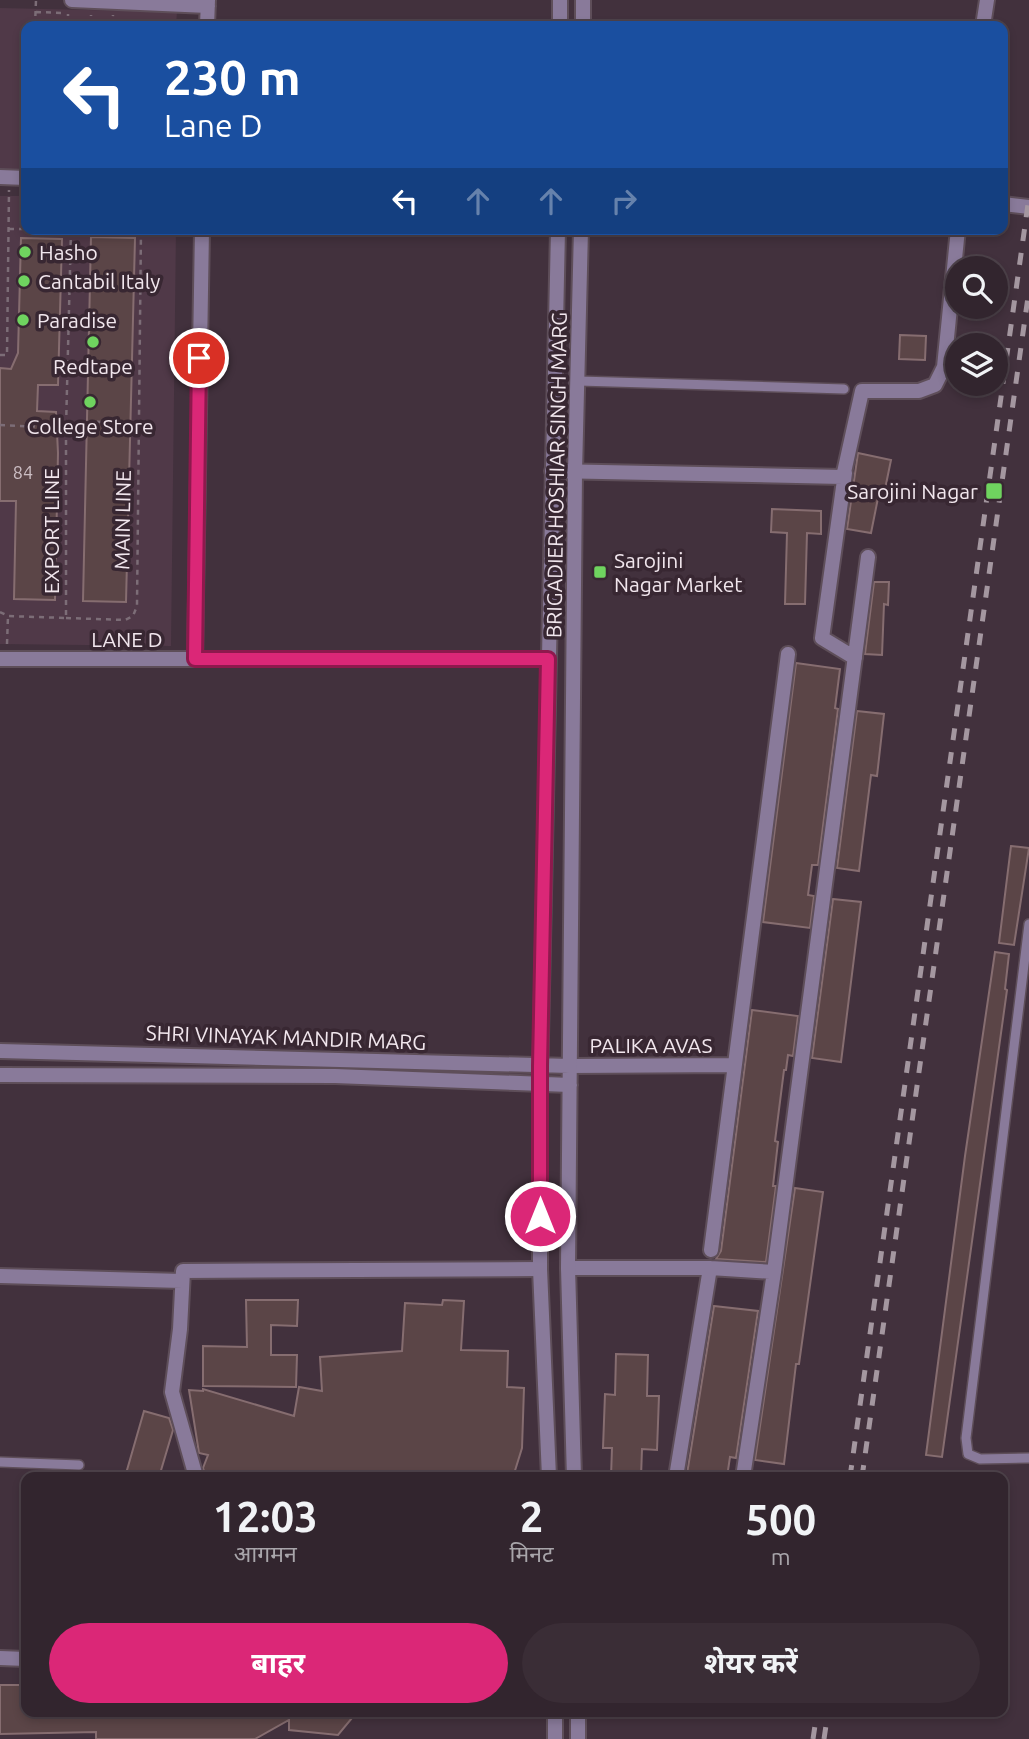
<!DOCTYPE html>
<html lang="hi">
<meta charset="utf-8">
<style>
:root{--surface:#32252e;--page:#3a2d36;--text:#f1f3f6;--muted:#a8a5aa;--line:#4d424a;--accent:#db2777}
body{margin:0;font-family:Ubuntu,"Noto Sans Devanagari",sans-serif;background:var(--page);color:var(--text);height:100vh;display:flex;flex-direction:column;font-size:26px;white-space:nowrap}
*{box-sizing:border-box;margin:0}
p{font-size:23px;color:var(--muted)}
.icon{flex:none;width:38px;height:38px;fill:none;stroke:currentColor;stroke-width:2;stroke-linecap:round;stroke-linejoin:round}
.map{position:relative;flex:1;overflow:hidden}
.drawer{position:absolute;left:21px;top:1472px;width:987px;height:245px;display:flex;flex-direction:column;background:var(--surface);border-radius:14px;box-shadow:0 4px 10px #0003,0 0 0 2px var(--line)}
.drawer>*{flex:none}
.top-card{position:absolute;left:21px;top:21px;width:987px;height:214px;border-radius:14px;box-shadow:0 4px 10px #0003,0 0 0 2px var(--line);background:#1a4fa0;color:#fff;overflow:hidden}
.tools{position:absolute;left:945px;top:256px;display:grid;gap:14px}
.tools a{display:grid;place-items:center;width:63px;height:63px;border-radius:50%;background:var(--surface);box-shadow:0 4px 10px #0003,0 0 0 2px var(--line);font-size:35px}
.pin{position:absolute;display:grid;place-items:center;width:60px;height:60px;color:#fff;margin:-30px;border:4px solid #fff;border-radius:50%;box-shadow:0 2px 7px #0007}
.me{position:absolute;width:77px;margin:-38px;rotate:0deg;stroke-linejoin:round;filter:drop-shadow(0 0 5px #0008)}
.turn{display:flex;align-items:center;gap:24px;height:147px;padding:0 28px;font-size:32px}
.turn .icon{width:91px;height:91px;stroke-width:2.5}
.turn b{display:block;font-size:49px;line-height:60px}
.lanes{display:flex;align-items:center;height:66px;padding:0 28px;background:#0003;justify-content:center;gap:35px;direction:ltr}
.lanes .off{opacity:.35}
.eta{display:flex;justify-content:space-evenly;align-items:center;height:119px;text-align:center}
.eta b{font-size:42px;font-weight:700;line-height:49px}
.button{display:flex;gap:14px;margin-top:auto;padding:14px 28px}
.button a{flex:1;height:80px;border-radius:42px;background:var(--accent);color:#fff;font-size:28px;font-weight:700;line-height:80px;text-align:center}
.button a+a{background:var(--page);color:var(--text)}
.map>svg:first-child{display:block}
.built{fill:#503948}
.building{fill:#5b4547;stroke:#866d70;stroke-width:2}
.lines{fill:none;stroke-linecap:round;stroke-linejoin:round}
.service-casing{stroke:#5e4e59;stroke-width:12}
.minor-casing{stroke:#5e4e59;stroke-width:18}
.tertiary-casing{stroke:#5e4e59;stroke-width:18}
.path{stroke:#7c6d77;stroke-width:2.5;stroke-dasharray:5 5;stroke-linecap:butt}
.service{stroke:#897a9a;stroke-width:9}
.minor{stroke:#897a9a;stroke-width:14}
.tertiary{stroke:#897a9a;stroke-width:14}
.rail{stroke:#a497a0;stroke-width:5;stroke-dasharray:12 12;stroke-linecap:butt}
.route-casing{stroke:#8e194d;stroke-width:18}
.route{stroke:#db2777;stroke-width:12}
.poi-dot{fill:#6fd35f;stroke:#382732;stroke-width:2.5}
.labels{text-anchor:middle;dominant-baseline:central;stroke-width:7;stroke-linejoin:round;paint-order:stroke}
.number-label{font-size:18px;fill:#ccbec4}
.poi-label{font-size:21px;fill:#f1e6ed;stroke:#382732;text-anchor:start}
.street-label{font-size:21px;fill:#f1e6ed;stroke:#382732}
</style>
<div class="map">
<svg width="1029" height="1739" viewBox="0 0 1029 1739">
<rect width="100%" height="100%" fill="#42313d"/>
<path class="built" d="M0,8L177,12L176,26H26V171H0Z
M0,196H26V229H176L171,646L0,644Z"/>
<path class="building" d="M91,237L135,238L126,602L83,601Z
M21,238L62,239L58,385H38L37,411L56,412L58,453L55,600L14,599L16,501H0V368L11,369L18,353Z
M900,335L926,336L925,360L899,359Z
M858,453L891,460L884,494L879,493L871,533L847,529Z
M772,509L821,511V534L807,533L805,604H785L787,533L771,532Z
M874,582H889L888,605L884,604L882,655L865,654Z
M796,663L840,669L835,708L838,709L818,865H812L808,895L814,896L810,928L763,922Z
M857,711L884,714L877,776L871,775L859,871L837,868Z
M1011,846L1029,848L1014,945L999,943Z
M833,899L861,902L841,1062L812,1058Z
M995,952L1009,954L1005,989L1007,990L942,1457L926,1455L965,1156Z
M752,1010L798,1016L793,1056L788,1055L786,1070H784L775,1141L778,1142L773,1186H776L766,1262L716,1259L721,1251Z
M795,1188L823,1192L799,1364H796L784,1464L755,1460Z
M246,1300H298L297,1326L271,1325V1355H297L296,1387L203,1386V1346L247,1347Z
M443,1300L464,1301L461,1350L508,1351L507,1387L524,1388L522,1448L513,1477H479L463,1472L461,1477H337L320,1472L319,1477H213L205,1475L203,1468L208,1455L199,1453L189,1390L203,1391V1389L294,1416L299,1387L322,1391L320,1357L402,1351L405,1303L442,1305Z
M714,1306L758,1311L736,1458L730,1457L727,1477L687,1474Z
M616,1354L648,1355L647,1396H659L657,1450L642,1449L641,1477H611L612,1448H603L605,1394L615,1395Z
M144,1411L169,1418L173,1430L159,1477H125Z
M0,1685H26V1712H357L338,1735L289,1730V1720L255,1739H96V1732L0,1734Z"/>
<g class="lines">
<g class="service-casing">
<path id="service" d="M579,381L844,389
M1029,924L966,1438L968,1454L980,1459L1029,1458
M0,1462L79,1465"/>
</g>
<g class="minor-casing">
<path id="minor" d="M72,0L208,6
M207,26L208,0
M983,26L987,0
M0,177L26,178
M552,471L843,477L862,391H919L935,385L944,367L958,229
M845,473L822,638L855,658
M0,659H548
M195,659L202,229
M570,1066L734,1065
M711,1250L788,654
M568,1268H710L774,1272L868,557
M0,1276L182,1281
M196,1477L172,1392L180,1329L183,1271L540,1269
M676,1477L710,1268
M743,1477L774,1272
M0,1658L26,1659"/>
</g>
<g class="tertiary-casing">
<path id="tertiary" d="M560,26V0
M583,26V0
M1003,204L1029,207
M0,1051L570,1066
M0,1075L335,1076L570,1085
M549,1477L540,1269V1084L558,229
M574,1477L568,1268L575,472L581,229
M555,1712V1739
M578,1739V1712"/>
</g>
<path class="path" d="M36,12L64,13
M35,26L36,0
M68,26V14
M91,26V15
M112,26L113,15
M147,26L148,17
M9,229H26
M71,230L141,232
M0,355H7L9,190
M67,421L139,423
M0,425L66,428
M0,612L8,616L66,618V428L71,230L30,229
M66,618L125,620L133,616L137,606L141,229
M7,644L8,616"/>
<use href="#service" class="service"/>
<use href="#minor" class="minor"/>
<use href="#tertiary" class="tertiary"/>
<path class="rail" d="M850,1477L1029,197
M862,1477L1029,290
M813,1739L817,1712
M824,1739L828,1712"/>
</g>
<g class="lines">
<g class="route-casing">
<path id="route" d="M199,358L195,659H548L540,1066V1216"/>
</g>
<use href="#route" class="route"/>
</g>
<g class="poi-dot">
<circle cx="25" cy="252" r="7"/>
<circle cx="24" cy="281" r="7"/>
<circle cx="23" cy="320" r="7"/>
<circle cx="93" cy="342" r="7"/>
<circle cx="90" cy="402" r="7"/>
<rect x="985" y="482" width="18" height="18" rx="3.5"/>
<rect x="593" y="565" width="14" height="14" rx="3.5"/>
</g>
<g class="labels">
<g class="number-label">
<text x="23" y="472">84</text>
</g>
<g class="poi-label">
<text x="39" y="252">Hasho</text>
<text x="38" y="281">Cantabil Italy</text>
<text x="37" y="320">Paradise</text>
<text x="93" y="366" text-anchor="middle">Redtape</text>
<text x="90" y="426" text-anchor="middle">College Store</text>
<text x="978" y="491" text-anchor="end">Sarojini Nagar</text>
<text x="614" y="560">Sarojini<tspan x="614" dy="24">Nagar Market</tspan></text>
</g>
<g class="street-label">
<text transform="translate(556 475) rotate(-89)">BRIGADIER HOSHIAR SINGH MARG</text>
<text transform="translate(122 520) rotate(-89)">MAIN LINE</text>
<text transform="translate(51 531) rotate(-90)">EXPORT LINE</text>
<text x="127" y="639">LANE D</text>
<text transform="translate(286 1037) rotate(2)">SHRI VINAYAK MANDIR MARG</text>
<text x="651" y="1045">PALIKA AVAS</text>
</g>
</g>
</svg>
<div class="tools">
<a><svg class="icon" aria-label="search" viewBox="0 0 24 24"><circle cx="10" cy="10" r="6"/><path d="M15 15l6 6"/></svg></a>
<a><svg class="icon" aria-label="layers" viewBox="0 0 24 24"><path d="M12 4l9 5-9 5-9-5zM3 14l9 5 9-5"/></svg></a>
</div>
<div class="pin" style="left:199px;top:358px;background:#d93025"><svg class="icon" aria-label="arrive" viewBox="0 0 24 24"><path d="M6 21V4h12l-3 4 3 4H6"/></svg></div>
<svg class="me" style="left:540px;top:1216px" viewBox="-20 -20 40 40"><circle r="17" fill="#db2777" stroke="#fff" stroke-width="3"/><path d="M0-11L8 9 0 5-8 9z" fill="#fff"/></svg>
<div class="top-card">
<div class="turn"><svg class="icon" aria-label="left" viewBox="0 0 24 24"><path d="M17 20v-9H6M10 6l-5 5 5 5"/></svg><div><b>230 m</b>Lane D</div></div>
<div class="lanes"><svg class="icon" aria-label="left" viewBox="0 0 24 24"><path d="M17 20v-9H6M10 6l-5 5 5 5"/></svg><svg class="icon off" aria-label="ahead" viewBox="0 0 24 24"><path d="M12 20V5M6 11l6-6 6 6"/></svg><svg class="icon off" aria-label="ahead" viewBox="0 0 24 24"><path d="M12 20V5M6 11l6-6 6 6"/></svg><svg class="icon off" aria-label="right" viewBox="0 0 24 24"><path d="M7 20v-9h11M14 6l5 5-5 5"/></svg></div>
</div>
<section class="drawer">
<div class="eta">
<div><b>12:03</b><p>आगमन</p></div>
<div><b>2</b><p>मिनट</p></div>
<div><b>500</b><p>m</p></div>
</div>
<div class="button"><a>बाहर</a><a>शेयर करें</a></div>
</section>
</div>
